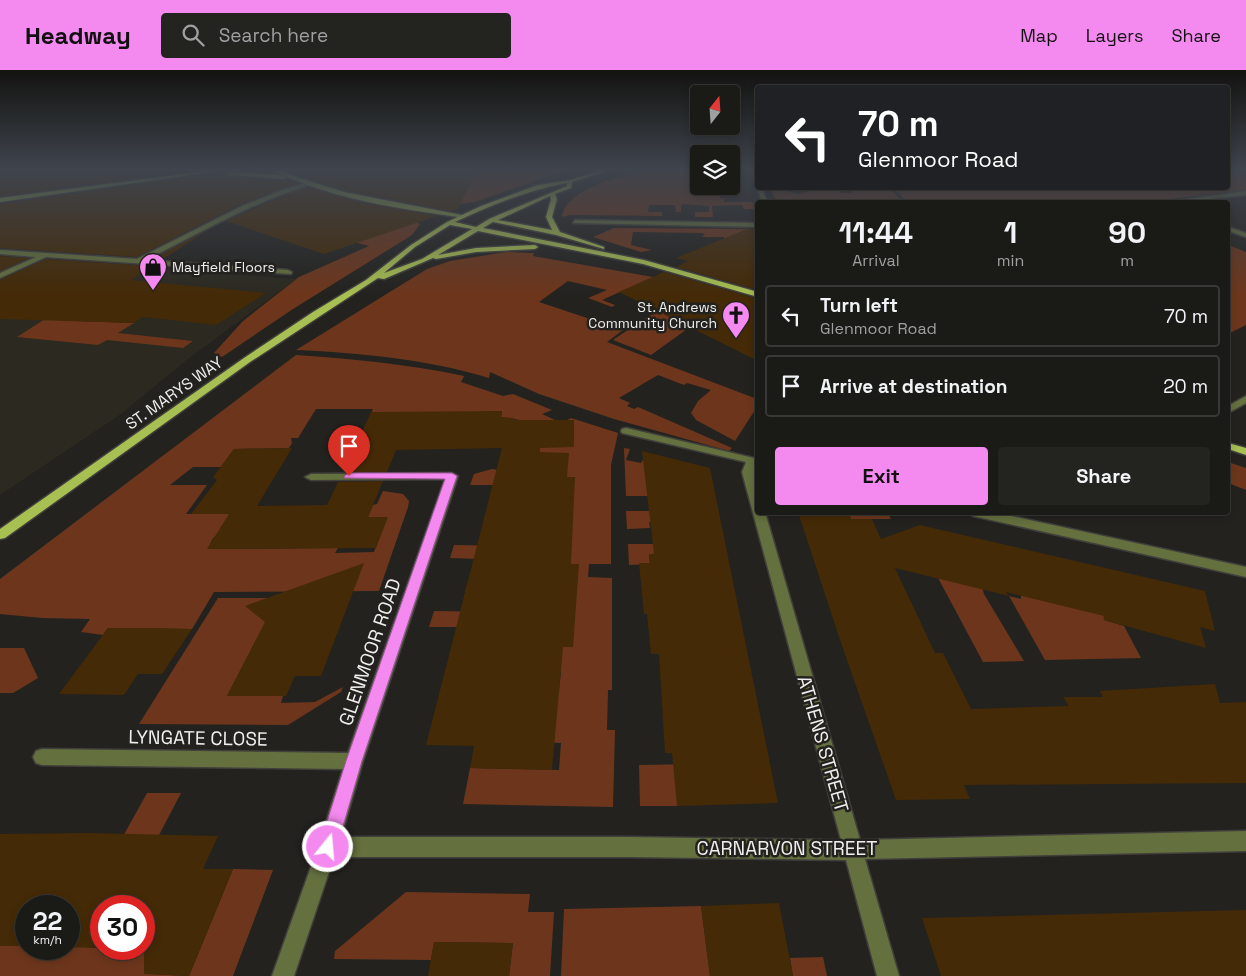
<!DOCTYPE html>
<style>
:root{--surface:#1a1a17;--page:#232320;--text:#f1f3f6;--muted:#9fa1a1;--line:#383836;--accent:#f489f0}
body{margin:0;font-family:"Space Grotesk",sans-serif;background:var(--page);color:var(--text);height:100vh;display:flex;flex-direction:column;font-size:19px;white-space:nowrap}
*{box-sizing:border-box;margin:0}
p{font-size:16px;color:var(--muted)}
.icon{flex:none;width:28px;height:28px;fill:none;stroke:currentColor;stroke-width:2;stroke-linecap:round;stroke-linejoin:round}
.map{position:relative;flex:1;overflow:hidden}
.drawer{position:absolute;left:755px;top:130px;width:475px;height:315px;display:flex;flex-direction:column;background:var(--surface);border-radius:5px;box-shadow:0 2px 8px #0003,0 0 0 1px var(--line)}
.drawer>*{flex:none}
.top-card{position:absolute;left:755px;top:15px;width:475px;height:105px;border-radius:5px;box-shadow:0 2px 8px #0003,0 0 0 1px var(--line);background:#202124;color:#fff;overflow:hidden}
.needle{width:32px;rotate:17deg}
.buttons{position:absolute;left:690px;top:15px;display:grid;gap:10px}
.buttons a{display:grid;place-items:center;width:50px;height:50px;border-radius:5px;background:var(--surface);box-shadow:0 2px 8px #0003,0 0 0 1px var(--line);font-size:25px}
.speed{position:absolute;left:15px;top:825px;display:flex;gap:10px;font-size:25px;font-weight:700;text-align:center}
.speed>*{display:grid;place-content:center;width:65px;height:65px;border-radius:50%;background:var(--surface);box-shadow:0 2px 8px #0003,0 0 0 1px var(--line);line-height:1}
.speed small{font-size:12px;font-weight:400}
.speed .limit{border:8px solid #d22;background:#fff;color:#111}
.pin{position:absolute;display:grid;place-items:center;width:42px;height:42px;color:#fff;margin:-51px -21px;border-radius:50% 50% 50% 0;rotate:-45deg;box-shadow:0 0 5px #0007}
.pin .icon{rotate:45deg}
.me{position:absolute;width:55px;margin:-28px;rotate:17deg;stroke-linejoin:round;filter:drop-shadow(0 0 4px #0008)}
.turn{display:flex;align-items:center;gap:18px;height:105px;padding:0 20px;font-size:22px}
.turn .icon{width:65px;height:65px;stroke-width:2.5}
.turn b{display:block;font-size:35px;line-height:42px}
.eta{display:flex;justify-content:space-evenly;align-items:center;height:85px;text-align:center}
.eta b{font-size:30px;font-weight:700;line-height:35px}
.cta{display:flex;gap:10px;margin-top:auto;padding:10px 20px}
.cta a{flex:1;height:58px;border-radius:5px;background:var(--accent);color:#111;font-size:20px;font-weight:700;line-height:58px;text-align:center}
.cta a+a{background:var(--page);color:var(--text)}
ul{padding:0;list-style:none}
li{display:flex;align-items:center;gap:15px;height:62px;margin:0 10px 8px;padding:0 10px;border:2px solid var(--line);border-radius:5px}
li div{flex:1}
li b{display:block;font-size:19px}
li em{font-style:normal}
header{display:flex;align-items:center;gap:30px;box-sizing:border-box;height:70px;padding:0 25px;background:var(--accent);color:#111}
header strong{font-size:24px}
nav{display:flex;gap:28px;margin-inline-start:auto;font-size:18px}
.search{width:350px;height:45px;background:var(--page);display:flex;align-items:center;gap:12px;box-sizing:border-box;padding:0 18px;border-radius:5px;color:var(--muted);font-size:19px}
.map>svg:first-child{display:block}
.built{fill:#2b2920}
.green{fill:#6d361c}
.building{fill:#442a07}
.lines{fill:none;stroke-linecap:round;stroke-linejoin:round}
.street-casing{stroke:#403f3c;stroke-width:3}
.secondary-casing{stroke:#403f3c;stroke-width:3}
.primary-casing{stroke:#403f3c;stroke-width:3}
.street{fill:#64703e;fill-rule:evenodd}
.secondary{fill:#8b9d4a;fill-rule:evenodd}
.primary{fill:#a8bf52;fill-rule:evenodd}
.route{fill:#f489f0;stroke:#9f599c}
.labels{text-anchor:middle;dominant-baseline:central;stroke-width:5;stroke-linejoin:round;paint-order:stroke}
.far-poi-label{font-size:14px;fill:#f0efed;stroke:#23221f;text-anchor:start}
.street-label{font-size:16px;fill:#f0efed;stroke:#23221f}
.near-street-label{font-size:19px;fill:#f0efed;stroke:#23221f}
</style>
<header>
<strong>Headway</strong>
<div class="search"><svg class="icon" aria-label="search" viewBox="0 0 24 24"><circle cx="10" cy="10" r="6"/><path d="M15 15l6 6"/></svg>Search here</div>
<nav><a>Map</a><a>Layers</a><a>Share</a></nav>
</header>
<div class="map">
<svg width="1246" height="906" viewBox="0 0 1246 906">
<rect width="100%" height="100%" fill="#23221f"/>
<path class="built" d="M0,187L16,188L296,209L184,292L121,344L0,425Z"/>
<path class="green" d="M476,98H567L565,101L474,132L459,134Z
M658,98H699V116H717V119L737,120L718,121L720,128L739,129H724V132H753L755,139H744L742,135L712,136L713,147H695V142H709V136L683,134L681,136V142H676L675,135H649L648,142H662V146L570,145L562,147C566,116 632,103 658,98Z
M1229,99L1246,106V120L1143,132H777L770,118H790L782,120L798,124L815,120L813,119H817L816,118H822L825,121H839L841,123H853L849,118H859L862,121H885L884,119H891L902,132H907L894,118H1228Z
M294,121H305L414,150L420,154L412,165L293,239L222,287L214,283L243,251L299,207L369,176L358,173L294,124L283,123Z
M614,158L758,159L757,165L726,172L724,167H702L705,164L701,163L633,162L631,175L652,180L641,182L593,167Z
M1228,175L1246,182V255L1228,264Z
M506,182L534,183L533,186L653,207L602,230L615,235L612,237L588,228L607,220L568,211L539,232L623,260L607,272L757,329V337L735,371L696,350L691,343L698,331L711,320L687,313L684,315L658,305L619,328L630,333L627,336L634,339L638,337L732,378L729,381L614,349L539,324L490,302L489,308C426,289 361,283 296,280L427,199L450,191Z
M690,225L713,248L690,257L651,285L613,270L647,247Z
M67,235L75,251L134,253L118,263L193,271L183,278L107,270L98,275L17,267Z
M296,285C353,289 408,294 464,306L461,312L503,326L513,324L552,340L542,344L555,350L539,359L520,350L501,347L502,341L369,349L373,339H316L298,368H291L292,373L289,378L234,379L221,397H193L170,415H207L186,444H231L222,464L213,468L210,474L214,479L338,478L335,483L374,482L387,447H368L373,435L377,434L383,421L403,424L409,431L408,437L379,521L214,522L192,559L108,558L103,565L81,562L90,549L42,548L0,544V509Z
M571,348L618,363L611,395V494H589L588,507L612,508V620H608L607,660H615L613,737L463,734L470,698L559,700L561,673L537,672L559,620L561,602L464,527L467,514L555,515L575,407H567L547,388H499Z
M624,378L630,379L626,390L641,393L647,383L648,426H626Z
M1228,392L1246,398V420L1228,413Z
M492,399L498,400L524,415H470L474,404Z
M626,441H668L653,452H649L650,458L627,459Z
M848,443H888L891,449H851Z
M628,474H673L674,483L649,484L650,494L629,495Z
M454,475L511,476L508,490L450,488Z
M929,491L982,517L984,524L1024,591L983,592Z
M1021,524L1103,534L1104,550L1124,556L1141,588L1045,590L1009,526L1021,529Z
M218,528H269L252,541L258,546H269L227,626H283L281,633L315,632L343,617L341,622L288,655L139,654Z
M434,541L499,542L496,557H429Z
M0,578H24L38,608L13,623H0Z
M696,694L677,736H640L639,695Z
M147,723H181L147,788H111Z
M233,799L273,800L233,906H189Z
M406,822L530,824L528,842H554L550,906H509L513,873L434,872L431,890L334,889L335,881Z
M701,836L710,906H561L564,839Z
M0,876H26V879L80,877L164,881L154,904L185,906H0Z
M823,887L827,906H793L790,888Z"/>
<path class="building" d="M0,98H216L0,126Z
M243,98H269L274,103L236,101Z
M281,98H390L394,101H432L433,98H478L458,139L452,141L344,120L298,105Z
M227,102L225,105L227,107L284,111L287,109L298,113L241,134L137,187L0,178V134Z
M309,117L363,133L437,146L324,184L226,151L269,132Z
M747,159H758V220L676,197L688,191L676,188Z
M208,160L163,189H153L167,181Z
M0,186L29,188L0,201Z
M46,189L152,196L131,210L266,223L216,255L143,247L134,253L0,249V210Z
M664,202L758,229V291L619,222Z
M502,341L501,347L514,348V350H574V377L540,378V382L569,383L567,407H575L571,494H579L573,577H563L552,700L470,698L474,676L426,675L502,378L396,380L387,402H343L371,342Z
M292,378L257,436L327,435L338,412L383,411L368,447H388L376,478L207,479L229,444H191L217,410L213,407L234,379Z
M642,381L710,398L778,733L677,736L672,683H665L659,584H651L647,544H644L639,493H650L649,484H654Z
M798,442H848L851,449H872L881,469L920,455L1205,521L1215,561L1200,557L1206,578L1104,550V546L1006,522L1009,526L895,498L935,583H943L971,639L1069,636L1063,627H1103L1100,621L1215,614L1220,633L1246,632V713L964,715L970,729L896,730L841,573Z
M364,493L321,606H295L286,626H227L265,552L245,536Z
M108,558H150L192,559L162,604H138L124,625L59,624Z
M89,763L218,766L203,799H233L189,906L144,904V881L111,879H144V836H101V878L69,877V836H26V876H0V764Z
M779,833L793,906H710L701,836Z
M1246,840V906H941L922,848Z
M434,872L513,873L509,906H428Z"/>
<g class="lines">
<g class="street-casing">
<path id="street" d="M392,98H431L432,99H394Z
M749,98H753L758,106V114Z
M1234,98L1246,99V102L1234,99Z
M309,112L311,115C252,132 200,163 146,190L288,200L292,202L291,204L46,187L0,208V203L36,187L0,184V180L137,189L242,136L285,119Z
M757,117L762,118L767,132H762Z
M1246,121V125L1180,132H1167Z
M575,150L758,153V157L573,153Z
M1228,157L1246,163V167L1228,161Z
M1246,326V333L1228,343V336Z
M626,358L758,389V395L754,402L758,416V442H765L860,770L1246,761V781L865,789L899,906H877L846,790L628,787H334L294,906H272L318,777L343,699L42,695L36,693L33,687L36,681L42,679L348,683L445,409L311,410L305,407L311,404L452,403L458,406L363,691L341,767H628L841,770L742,402L746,392L622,363L621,361L622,359Z
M967,442H993L1246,497V507L973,446Z"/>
</g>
<g class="secondary-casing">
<path id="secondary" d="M229,98H241L0,132V128Z
M271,98H277L297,107L344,122L467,146L464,148C411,140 356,133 305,114C294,110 280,105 271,98Z
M229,102L284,105L287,107L284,109L227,105Z"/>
</g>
<g class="primary-casing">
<path id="primary" d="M610,98H617L572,112L571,118L555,124L557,129L552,147L560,162L604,177V179L556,165L493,152L483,158L644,190L758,222V227L643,194L478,161L438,185L476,178L535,175L538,177L535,179L476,182L436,189L433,188L384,209L378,208L250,292L5,468L0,469V459L244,288L313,242L366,210L411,175L447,152L481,136L538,115L570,110ZM567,113V116L489,149L476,157L455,152C491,135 528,120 567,113ZM550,126L551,129L546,147L552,160L498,150ZM450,155L472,159L422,189L384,203L415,177Z
M1228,373L1246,378V385L1228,379Z"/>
</g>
<use href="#street" class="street"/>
<use href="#secondary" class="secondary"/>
<use href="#primary" class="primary"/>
</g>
<linearGradient id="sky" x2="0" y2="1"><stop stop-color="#131311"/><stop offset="0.44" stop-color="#3f444d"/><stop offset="1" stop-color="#3f444d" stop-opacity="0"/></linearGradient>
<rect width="1246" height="225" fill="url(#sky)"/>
<path class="route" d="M349,403H452L457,406L362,691L337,777L334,783L328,785L322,783L319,777L346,691L445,409L345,408L344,406Z"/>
<defs>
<g id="shop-pin" transform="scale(1.4375)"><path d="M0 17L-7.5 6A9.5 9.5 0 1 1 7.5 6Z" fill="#f489f0" stroke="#23221f"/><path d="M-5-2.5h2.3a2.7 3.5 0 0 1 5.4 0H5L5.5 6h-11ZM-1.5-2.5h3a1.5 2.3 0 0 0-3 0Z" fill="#111"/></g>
<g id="church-pin" transform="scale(1.4375)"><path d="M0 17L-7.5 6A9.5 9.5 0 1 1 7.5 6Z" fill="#f489f0" stroke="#23221f"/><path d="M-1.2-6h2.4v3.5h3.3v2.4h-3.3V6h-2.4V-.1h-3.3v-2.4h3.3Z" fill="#111"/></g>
</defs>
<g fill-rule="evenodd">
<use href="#shop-pin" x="153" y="197"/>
<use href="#church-pin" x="736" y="245"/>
</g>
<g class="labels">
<g class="far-poi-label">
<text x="172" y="197">Mayfield Floors</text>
<text x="717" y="237" text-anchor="end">St. Andrews<tspan x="717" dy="16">Community Church</tspan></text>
</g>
<g class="street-label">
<text transform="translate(174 323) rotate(-35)">ST. MARYS WAY</text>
</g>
<g class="near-street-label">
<text transform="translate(370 582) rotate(-71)">GLENMOOR ROAD</text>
<text transform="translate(198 668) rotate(1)">LYNGATE CLOSE</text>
<text transform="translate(823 674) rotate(74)">ATHENS STREET</text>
<text x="787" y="778">CARNARVON STREET</text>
</g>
</g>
</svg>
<div class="buttons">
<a><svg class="needle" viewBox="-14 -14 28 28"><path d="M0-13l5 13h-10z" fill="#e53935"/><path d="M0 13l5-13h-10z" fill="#9fa1a1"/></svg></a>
<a><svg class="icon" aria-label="layers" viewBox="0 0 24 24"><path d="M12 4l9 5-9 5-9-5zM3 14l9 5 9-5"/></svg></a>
</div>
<div class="speed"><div>22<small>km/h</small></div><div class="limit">30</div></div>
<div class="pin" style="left:349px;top:406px;background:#d93025"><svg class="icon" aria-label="arrive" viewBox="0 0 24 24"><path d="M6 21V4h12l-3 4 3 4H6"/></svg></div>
<svg class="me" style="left:328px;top:777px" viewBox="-20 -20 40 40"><circle r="17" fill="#f489f0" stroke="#fff" stroke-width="3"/><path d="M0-11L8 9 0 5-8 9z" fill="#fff"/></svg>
<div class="top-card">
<div class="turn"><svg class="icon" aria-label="left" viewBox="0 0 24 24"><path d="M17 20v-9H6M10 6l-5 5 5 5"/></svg><div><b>70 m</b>Glenmoor Road</div></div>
</div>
<section class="drawer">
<div class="eta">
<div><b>11:44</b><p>Arrival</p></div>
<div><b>1</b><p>min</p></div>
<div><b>90</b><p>m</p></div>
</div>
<ul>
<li><svg class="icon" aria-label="left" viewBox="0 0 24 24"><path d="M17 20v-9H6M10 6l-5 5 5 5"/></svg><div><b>Turn left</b><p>Glenmoor Road</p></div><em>70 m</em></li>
<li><svg class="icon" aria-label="arrive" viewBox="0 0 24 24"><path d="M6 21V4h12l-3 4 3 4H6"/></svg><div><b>Arrive at destination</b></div><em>20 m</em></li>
</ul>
<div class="cta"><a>Exit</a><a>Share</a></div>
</section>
</div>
